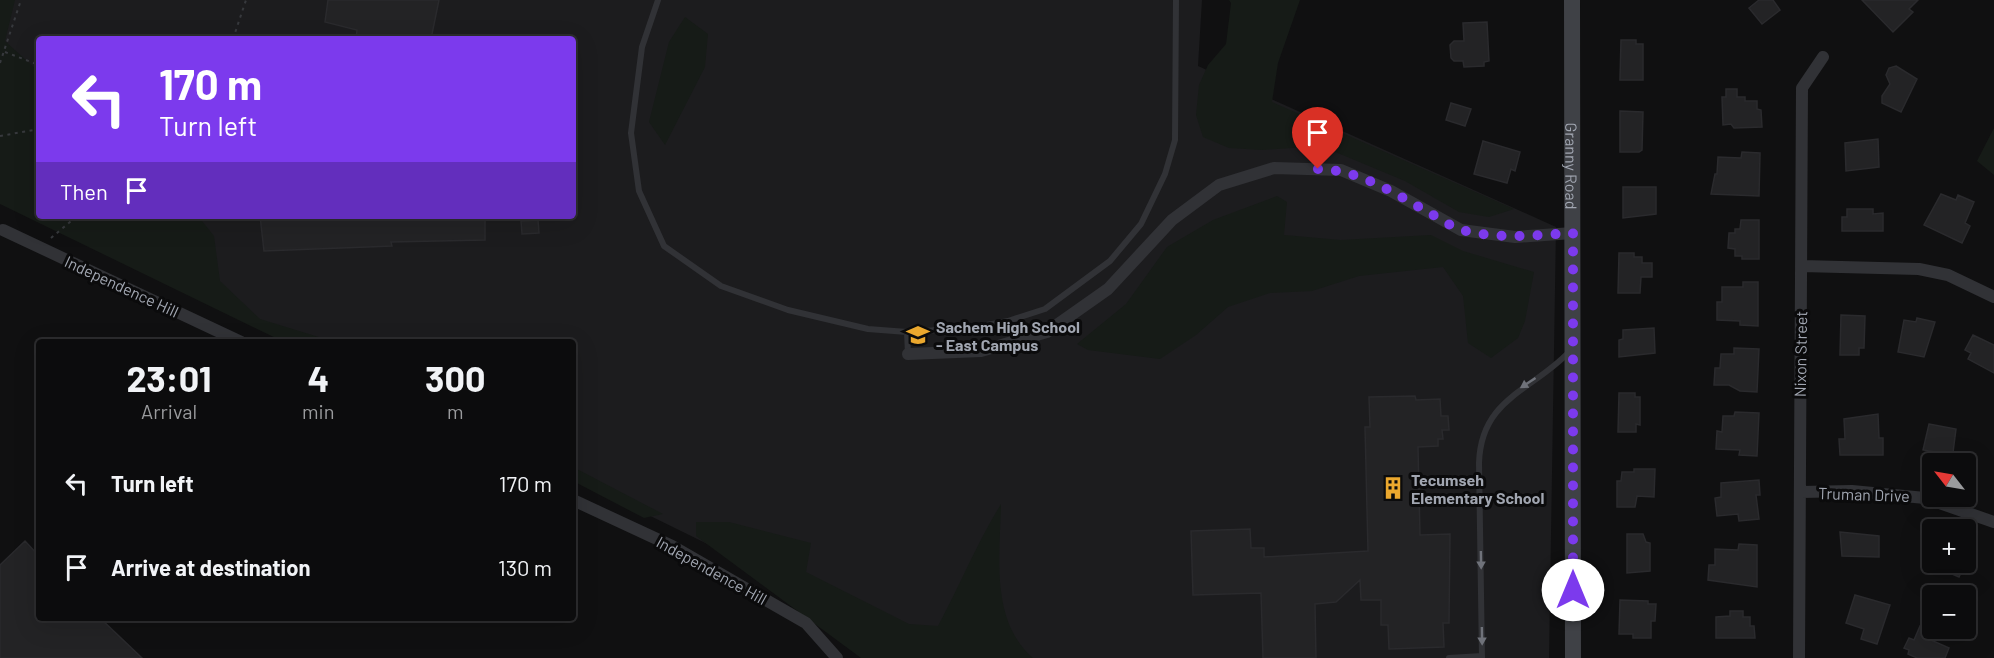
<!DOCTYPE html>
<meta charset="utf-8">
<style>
:root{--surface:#0c0c0d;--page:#151516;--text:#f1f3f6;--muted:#9a9b9d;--line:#2c2c2e}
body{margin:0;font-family:Barlow,sans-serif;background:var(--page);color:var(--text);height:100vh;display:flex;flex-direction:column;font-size:22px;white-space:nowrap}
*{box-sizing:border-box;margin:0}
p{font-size:20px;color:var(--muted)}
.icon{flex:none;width:33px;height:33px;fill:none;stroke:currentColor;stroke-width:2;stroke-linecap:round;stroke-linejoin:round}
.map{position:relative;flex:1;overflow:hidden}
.panel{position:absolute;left:36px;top:339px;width:540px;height:282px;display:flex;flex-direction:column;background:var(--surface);border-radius:6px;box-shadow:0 6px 24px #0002,0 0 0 2px var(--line)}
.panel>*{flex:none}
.guide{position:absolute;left:36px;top:36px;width:540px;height:183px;border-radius:6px;box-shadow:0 6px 24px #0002,0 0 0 2px var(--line);background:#7c3aed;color:#fff;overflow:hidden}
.needle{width:39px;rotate:301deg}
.fabs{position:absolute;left:1922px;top:453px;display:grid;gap:12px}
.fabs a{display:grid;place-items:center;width:54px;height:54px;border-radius:6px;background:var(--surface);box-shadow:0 6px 24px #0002,0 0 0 2px var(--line);font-size:30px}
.pin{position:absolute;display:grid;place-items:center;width:51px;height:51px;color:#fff;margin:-62px -26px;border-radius:50% 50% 50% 0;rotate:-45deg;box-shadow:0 0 6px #0007}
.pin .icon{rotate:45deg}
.me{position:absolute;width:66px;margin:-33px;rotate:0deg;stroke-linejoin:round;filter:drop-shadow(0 0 4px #0008)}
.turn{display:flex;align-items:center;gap:21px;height:126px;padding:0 24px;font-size:27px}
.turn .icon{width:78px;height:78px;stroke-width:2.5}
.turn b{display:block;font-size:42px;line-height:51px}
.then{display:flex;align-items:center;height:57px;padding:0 24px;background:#0003;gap:12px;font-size:22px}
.eta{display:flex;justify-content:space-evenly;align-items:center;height:102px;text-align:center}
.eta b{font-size:36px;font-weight:700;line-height:42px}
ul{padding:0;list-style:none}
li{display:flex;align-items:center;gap:18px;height:84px;padding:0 24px}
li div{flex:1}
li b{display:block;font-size:22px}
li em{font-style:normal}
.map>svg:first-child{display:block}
.built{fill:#1c1c1e;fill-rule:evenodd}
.green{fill:#161b17}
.building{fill:#232325;stroke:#2a2a2d;stroke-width:1.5}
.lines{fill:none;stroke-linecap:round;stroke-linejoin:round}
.path{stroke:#37393d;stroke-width:2;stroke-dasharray:3 4.5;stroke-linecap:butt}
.lane{stroke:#313236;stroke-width:6}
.street{stroke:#313236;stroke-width:12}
.secondary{stroke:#3f4146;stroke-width:16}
.oneway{fill:#6f727a}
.route{stroke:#7c3aed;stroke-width:10;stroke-dasharray:0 18}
.labels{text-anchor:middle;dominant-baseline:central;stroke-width:6;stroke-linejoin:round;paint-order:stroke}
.street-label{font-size:16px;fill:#a1a6b1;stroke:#0b0b0c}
.poi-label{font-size:16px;font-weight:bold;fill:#a1a6b1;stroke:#0b0b0c;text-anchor:start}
</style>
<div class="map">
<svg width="1994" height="658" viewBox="0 0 1994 658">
<rect width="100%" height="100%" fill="#101011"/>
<path class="built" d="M0,0H1202L1198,66L1556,227L1549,658H940L573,478V342H296L0,197ZM39,39H573V216H39Z"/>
<path class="green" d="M0,0H15L5,41L39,72V216H198L214,236L220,281L260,319L335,342H284L0,204Z
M1229,0H1300L1278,63L1272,102L1514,209L1489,217L1459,212L1405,181L1321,146L1262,150L1229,148L1203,137L1196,115L1199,85L1208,65L1226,44L1231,3Z
M685,17L708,34L705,67L665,145L649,122L669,42Z
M1994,128V175L1977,161Z
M1277,196L1287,202L1284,235L1341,240L1431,235L1463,251L1534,272L1525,321L1518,338L1491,358L1468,343L1463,296L1443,267L1359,276L1312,291L1270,293L1228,307L1196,335L1160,359L1088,350L1077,344L1126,304L1167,247L1213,220Z
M573,467L663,514L644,518L573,481Z
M1001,504C1000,556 990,621 1033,658H861L696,536V522H729L811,543L806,572L909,624L938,626C960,585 977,543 1001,504Z"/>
<path class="building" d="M328,0H439L431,39H356L357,30L325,22Z
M1759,0H1773L1780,10L1762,24L1749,8Z
M1862,0H1918L1909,9L1913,12L1893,32Z
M1487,22L1489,61L1484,62V66L1464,67L1463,61H1454L1451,58L1450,45L1454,41H1464L1463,23Z
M1621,40H1636V44H1643V80H1620Z
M1896,66L1917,79L1901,112L1882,103V96L1890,84L1886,75L1889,68Z
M1726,89H1737V97H1745V101H1757V109L1761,110L1762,127L1734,128L1731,124L1723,125L1722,97H1726Z
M1451,103L1471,109L1465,126L1446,120Z
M1620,111L1643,112L1642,150L1639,152H1620Z
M1878,139L1879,167L1846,171L1845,143Z
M1483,141L1520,152L1515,171L1511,169L1507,183L1474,174Z
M1742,152L1760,153L1759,196L1711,194L1715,174H1717L1718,157L1741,158Z
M1623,187H1656V214L1623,218Z
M1941,194L1956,200L1958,195L1974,202L1965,223L1970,226L1962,243L1924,225Z
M1847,209H1873V214L1883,213V231H1842V217H1847Z
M260,216H485V240L391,242L392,246L264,251Z
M538,220L539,233L522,234L521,221Z
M1741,220H1759V259H1742V256H1735V249L1728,248L1729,233H1735V229H1740Z
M1619,253H1634V257H1642V263H1652V277H1641L1640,293H1618Z
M1743,282H1758V326L1740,325V321L1717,320V302H1722V287H1743Z
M1841,315L1865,316L1864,348H1859V355H1840Z
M1917,318L1935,322L1924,357L1898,352L1904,320L1916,322Z
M1654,328L1655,353L1619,357V340L1623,339V330Z
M1973,335L1994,345V373L1968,359L1971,353L1965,350Z
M1734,348L1759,349L1757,392L1740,391L1729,385H1714L1715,368H1720L1721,354H1734Z
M1619,393H1635V397H1640V425L1636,424V432H1618Z
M1415,396L1416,400L1440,399L1441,416H1448L1449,430H1442L1443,439H1438V446L1418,447L1420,535L1450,534L1449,623H1443L1444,647L1389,649L1388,625H1381V600H1361L1360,580L1336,602L1315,604L1316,658H1263L1261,593L1193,595L1191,531L1250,529L1251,548H1264V557L1368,551L1365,427H1370L1369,397Z
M1735,412L1759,413L1757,456L1739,455L1740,450L1716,449L1717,431L1722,432L1723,416H1734Z
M1878,414L1879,438H1883V455H1840L1839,439H1845L1844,419Z
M1929,424L1956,429L1952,460L1935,457L1936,452L1923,450Z
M1634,469H1655L1654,497L1637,496L1635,507H1617V481H1621L1622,472H1634Z
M1759,480L1760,495H1756L1759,519L1739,521L1738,514L1717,516L1715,498L1721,497V483Z
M1840,532L1879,536V557L1842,556Z
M1627,534H1643L1646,542L1650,543V571L1627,573Z
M25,541L39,556V618H100L142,658H0V565Z
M1739,544L1757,545V587L1708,580L1709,565H1715V549L1738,550Z
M1924,562H1966L1959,577Z
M1855,595L1890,605L1877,644L1861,639L1864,629L1846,623Z
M1620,600L1648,601V604H1656L1655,621H1651V638H1633V634H1619Z
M1730,611H1743V617H1750V626H1754L1755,638H1716V617L1730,616Z
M1920,626L1937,633L1933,641L1949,648L1945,658H1917L1908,654L1909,650L1904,648L1909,638L1914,640Z"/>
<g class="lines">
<path class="path" d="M233,39L246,0
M5,52L39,65
M0,63L21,0
M0,136L39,129
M51,238L77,216"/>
<path class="lane" d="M658,0L642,47L631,133L639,191L664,246L721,286L788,310L868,329L907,332L971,328L1008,321L1045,309L1110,261L1141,224L1165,174L1175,140L1176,0
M907,332L908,354
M1449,658L1482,656
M1482,658L1479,463C1481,398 1532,391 1569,352"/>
<path class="street" d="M3,230L241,342
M1802,266L1919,269L1948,275L1994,297
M908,354L981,351L1047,332L1108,289L1172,220L1219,185L1274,168L1341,170L1391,191L1461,230L1515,237L1573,233
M1801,492L1852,491L1925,498L1994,522
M573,500L672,546L806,623L837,658
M1799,658L1802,88L1823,57"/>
<path class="secondary" id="s1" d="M1572,0L1573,658"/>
</g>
<defs><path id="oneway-solid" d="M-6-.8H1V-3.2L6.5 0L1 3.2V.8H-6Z" transform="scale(1.5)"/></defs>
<g class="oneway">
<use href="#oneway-solid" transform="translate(1528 383) rotate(147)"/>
<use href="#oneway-solid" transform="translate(1481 560) rotate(89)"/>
<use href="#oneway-solid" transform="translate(1482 636) rotate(89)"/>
</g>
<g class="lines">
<path class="route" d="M1318,169C1359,170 1395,193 1429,213C1440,218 1451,227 1462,230C1498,240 1537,235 1573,233V590"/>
</g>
<defs>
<g id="school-bare" transform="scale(1.8)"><path d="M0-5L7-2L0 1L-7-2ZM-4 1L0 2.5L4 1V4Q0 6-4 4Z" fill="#eba82e" stroke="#0b0b0c" stroke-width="2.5" paint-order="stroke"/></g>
<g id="building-bare" transform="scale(1.8)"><path d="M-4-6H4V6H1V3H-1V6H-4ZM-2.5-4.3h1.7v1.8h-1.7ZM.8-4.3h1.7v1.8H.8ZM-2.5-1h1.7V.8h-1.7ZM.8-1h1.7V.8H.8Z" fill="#eba82e" stroke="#0b0b0c" stroke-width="2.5" paint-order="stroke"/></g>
</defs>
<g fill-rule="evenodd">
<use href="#school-bare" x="918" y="335"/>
<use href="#building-bare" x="1393" y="488"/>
</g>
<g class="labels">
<g class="street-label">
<text stroke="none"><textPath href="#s1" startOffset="166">Granny Road</textPath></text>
<text transform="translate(122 286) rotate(25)">Independence Hill</text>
<text transform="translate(1800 354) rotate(-89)">Nixon Street</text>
<text transform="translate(1864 494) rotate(2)">Truman Drive</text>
<text transform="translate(712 570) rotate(29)">Independence Hill</text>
</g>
<g class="poi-label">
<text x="936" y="326">Sachem High School<tspan x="936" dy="18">- East Campus</tspan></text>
<text x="1411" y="479">Tecumseh<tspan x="1411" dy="18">Elementary School</tspan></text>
</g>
</g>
</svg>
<div class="fabs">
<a><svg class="needle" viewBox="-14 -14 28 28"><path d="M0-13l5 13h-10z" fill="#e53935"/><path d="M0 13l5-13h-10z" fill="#9a9b9d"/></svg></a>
<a>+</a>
<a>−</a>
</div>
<div class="pin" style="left:1318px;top:169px;background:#d93025"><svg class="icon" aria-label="arrive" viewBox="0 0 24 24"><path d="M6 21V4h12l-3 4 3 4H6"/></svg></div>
<svg class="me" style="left:1573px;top:590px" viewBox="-20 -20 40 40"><circle r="19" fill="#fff"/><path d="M0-13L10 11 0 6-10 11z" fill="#7c3aed"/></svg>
<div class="guide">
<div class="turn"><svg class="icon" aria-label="left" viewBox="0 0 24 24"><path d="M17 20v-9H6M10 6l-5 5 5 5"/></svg><div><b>170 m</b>Turn left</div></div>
<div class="then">Then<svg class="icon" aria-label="arrive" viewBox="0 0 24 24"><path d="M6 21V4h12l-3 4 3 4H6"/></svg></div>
</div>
<section class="panel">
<div class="eta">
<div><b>23:01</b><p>Arrival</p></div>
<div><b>4</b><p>min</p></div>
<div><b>300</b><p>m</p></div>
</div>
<ul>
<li><svg class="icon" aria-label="left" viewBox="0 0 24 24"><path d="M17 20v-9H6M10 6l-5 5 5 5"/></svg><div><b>Turn left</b></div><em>170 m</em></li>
<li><svg class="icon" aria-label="arrive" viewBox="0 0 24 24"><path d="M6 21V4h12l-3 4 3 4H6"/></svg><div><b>Arrive at destination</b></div><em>130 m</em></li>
</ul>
</section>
</div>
